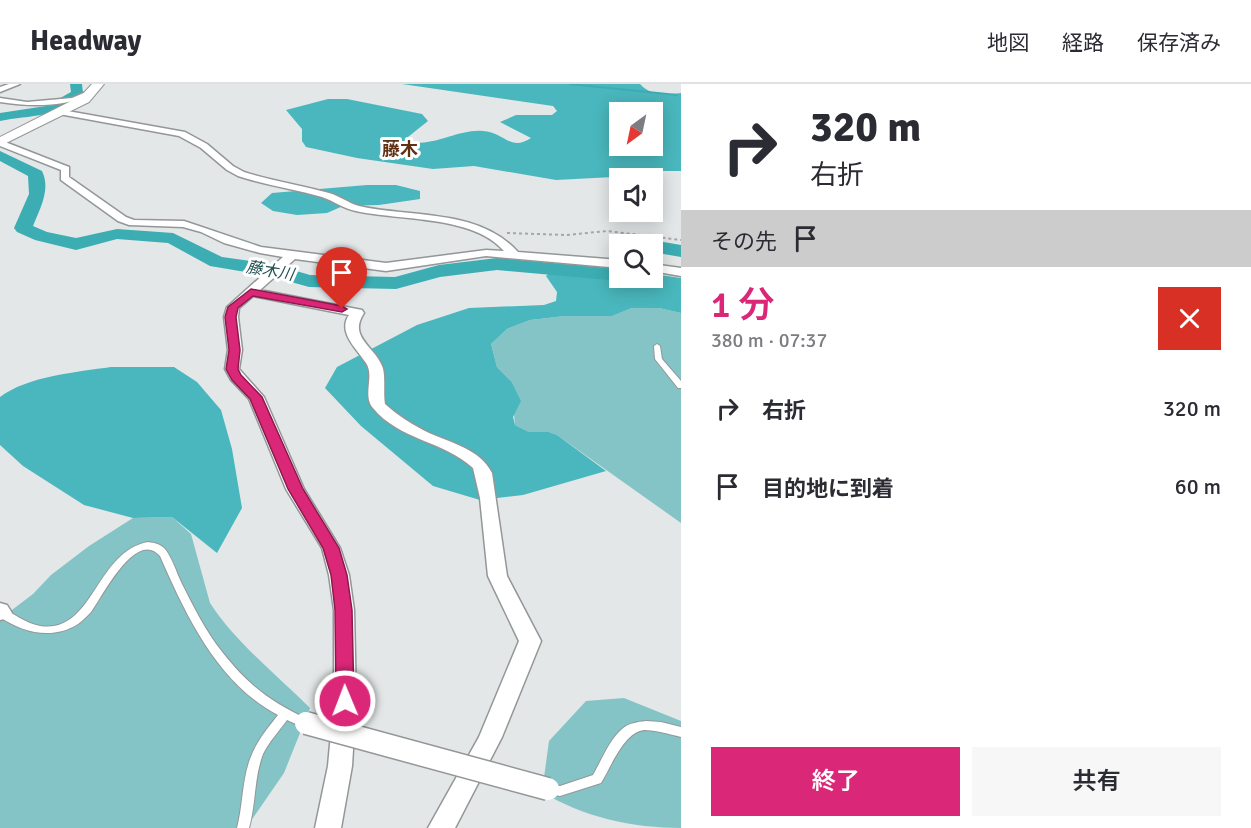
<!DOCTYPE html>
<html lang="ja">
<meta charset="utf-8">
<style>
:root{--surface:#fff;--page:#f7f7f7;--text:#2b2b33;--muted:#7c7c81;--line:#e1e1e2;--accent:#db2777}
body{margin:0;font-family:Signika,"Noto Sans JP",sans-serif;background:var(--page);color:var(--text);height:100vh;display:flex;flex-direction:column;font-size:22px;white-space:nowrap}
*{box-sizing:border-box;margin:0}
p{font-size:20px;color:var(--muted)}
.icon{flex:none;width:33px;height:33px;fill:none;stroke:currentColor;stroke-width:2;stroke-linecap:round;stroke-linejoin:round}
.map{position:relative;flex:1;overflow:hidden}
.side{display:flex;flex-direction:column;background:var(--surface);width:570px}
.side>*{flex:none}
.banner{background:#fff;color:var(--text);overflow:hidden}
.needle{width:39px;rotate:213deg}
.controls{position:absolute;left:609px;top:18px;display:grid;gap:12px}
.controls a{display:grid;place-items:center;width:54px;height:54px;border-radius:0px;background:var(--surface);box-shadow:0 3px 15px #0003;font-size:30px}
.pin{position:absolute;display:grid;place-items:center;width:51px;height:51px;color:#fff;margin:-62px -26px;border-radius:50% 50% 50% 0;rotate:-45deg;box-shadow:0 0 6px #0007}
.pin .icon{rotate:45deg}
.me{position:absolute;width:66px;margin:-33px;rotate:359deg;stroke-linejoin:round;filter:drop-shadow(0 0 4px #0008)}
.turn{display:flex;align-items:center;gap:21px;height:126px;padding:0 30px;font-size:27px}
.turn .icon{width:78px;height:78px;stroke-width:2.5}
.turn b{display:block;font-size:42px;line-height:51px}
.then{display:flex;align-items:center;height:57px;padding:0 30px;background:#0003;gap:12px;font-size:22px}
.round{display:grid;place-items:center;flex:none;width:63px;height:63px;border-radius:0px;background:var(--page)}
.headline{display:flex;align-items:center;justify-content:space-between;height:102px;padding:0 30px}
h1{font-size:36px;font-weight:600;line-height:45px;color:var(--accent)}
.primary-button{display:flex;gap:12px;margin-top:auto;padding:12px 30px}
.primary-button a{flex:1;height:69px;border-radius:0px;background:var(--accent);color:#fff;font-size:24px;font-weight:600;line-height:69px;text-align:center}
.primary-button a+a{background:var(--page);color:var(--text)}
ul{padding:0;list-style:none}
li{display:flex;align-items:center;gap:18px;height:78px;padding:0 30px}
li div{flex:1}
li b{display:block;font-size:22px}
li em{font-style:normal}
header{display:flex;align-items:center;gap:36px;box-sizing:border-box;height:84px;padding:0 30px;background:var(--surface);border-bottom:2px solid var(--line)}
header strong{font-size:28px}
nav{display:flex;gap:33px;margin-inline-start:auto;font-size:21px}
main{display:flex;flex:1;min-height:0}
.map>svg:first-child{display:block}
.green{fill:#84c4c7}
.forest{fill:#49b7bd;fill-rule:evenodd}
.lines{fill:none;stroke-linecap:round;stroke-linejoin:round}
.stream{stroke:#3cadb3;stroke-width:2}
.river{fill:#3cadb3;fill-rule:evenodd}
.lane-casing{stroke:#939797;stroke-width:2}
.street-casing{stroke:#939797;stroke-width:3}
.primary-casing{stroke:#939797;stroke-width:2}
.path{stroke:#a4a7a7;stroke-width:2;stroke-dasharray:3 3;stroke-linecap:butt}
.lane{fill:#fff;fill-rule:evenodd}
.street{fill:#fff;fill-rule:evenodd}
.primary{fill:#fff;fill-rule:evenodd}
.street-bridge-casing{stroke:#939797;stroke-width:25;stroke-linecap:butt}
.street-bridge{stroke:#fff;stroke-width:22}
.route{fill:#db2777;stroke:#8e194d;stroke-width:1.5}
.labels{text-anchor:middle;dominant-baseline:central;stroke-width:6;stroke-linejoin:round;paint-order:stroke}
.far-water-label{font-size:16px;font-style:italic;fill:#205052;stroke:#fff}
.far-quarter-label{font-size:18px;font-weight:bold;fill:#5f3012;stroke:#fff}
</style>
<header>
<strong>Headway</strong>
<nav><a>地図</a><a>経路</a><a>保存済み</a></nav>
</header>
<main>
<div class="map">
<svg width="681" height="744" viewBox="0 0 681 744">
<rect width="100%" height="100%" fill="#e3e7e7"/>
<path class="green" d="M632,224H659L681,229V439L557,351L549,348H529L515,341L511,297L497,283L491,260L507,245L530,236L565,232H612Z
M172,433L191,450L210,519C236,559 277,591 310,624L284,689L246,744H0V535L33,510L51,491L89,462L133,434Z
M624,614L681,637V744C633,744 583,733 542,708L549,657L586,617Z"/>
<path class="forest" d="M402,0H640C651,12 665,11 681,9V87H652L613,93L556,96L474,82L433,85L357,74L306,63L302,57V45L286,26L328,15H347L422,30L428,37L408,53L413,59C440,60 460,45 483,47C504,48 510,68 531,54L500,38L516,31H552L557,27L553,22ZM652,28V62H620V28Z
M367,101H396L420,107V115L379,121L343,122L327,129L297,131L273,127L261,119L272,109Z
M551,187L619,188L620,194H652L653,190L681,194V229L659,224H632L612,232H565L530,236L507,245L491,260L497,283L511,297L521,317L513,333L515,341L529,348H549L557,351L606,387L523,411L480,416L433,402L361,342L325,304L337,283L417,241L469,224L544,221L556,217L557,208L546,192Z
M111,283H174L197,298L221,326L232,365L242,424L217,469L172,433L133,434L84,421L23,382L0,361V313C28,292 77,288 111,283Z"/>
<g class="lines">
<path class="stream" d="M570,0L677,11"/>
<path class="river" d="M70,0H82L83,9C63,34 29,31 0,37V29L46,22L71,8Z
M0,67L42,87C51,105 40,125 33,142L47,148L76,154L117,145L173,149L222,173L272,180L310,191L395,193L439,181L497,174L620,185V194H628L620,197L497,186L440,193L396,205L309,203L270,192L210,182L168,159L117,155L76,166L35,156L17,148L14,144L29,110L28,92L0,77Z
M652,156L681,161V173L652,168V160H644Z"/>
<g class="lane-casing">
<path id="lane" d="M657,260L660,262L662,275L681,297V304H678L655,275L654,262Z
M148,458C155,459 160,460 165,465C172,474 176,487 181,498C193,522 206,548 223,569C249,602 271,618 309,636L311,639L309,642L305,644L287,636C279,647 269,658 263,670C254,693 256,720 249,744H237C243,721 242,697 250,675C256,658 267,645 278,631C217,599 186,531 160,472C136,444 102,513 91,528C87,532 82,537 78,540C53,556 23,549 0,533V526L2,525C16,530 24,539 40,542C94,550 95,468 148,458Z
M646,637L661,638L681,643V653C669,650 656,646 644,646C624,648 611,683 601,699L560,712L545,709L543,705L545,701L549,700L560,702L593,691C601,677 610,655 622,645C629,639 637,638 646,637Z"/>
</g>
<g class="street-casing">
<path id="street" d="M9,0H20L0,8V3Z
M91,6H94V10C64,23 32,23 0,18V14L27,18L72,14Z
M62,26L185,48L207,60L233,82L244,88C272,97 301,101 329,109C340,112 348,119 359,122C412,134 478,124 518,168L620,176V184L486,172L386,187L295,175L260,206L362,226L364,229C348,253 374,262 382,282C386,290 383,309 385,320C398,332 413,341 429,349C451,359 480,365 492,389L507,492L541,557L502,653L455,744H428L479,653L519,557L488,492L480,414L473,384C444,357 399,356 373,324C362,311 375,292 366,279C357,265 337,248 349,231L253,212L239,224L238,233L242,266L239,285L264,313L304,405L340,464L349,491L354,526L356,617L352,682L341,744H315L328,682L334,617V526L329,491L322,464L286,405L249,315L231,296L225,285L228,266L224,233L227,223L283,173L260,169L224,159L201,148L183,143L129,141L118,137L61,96V86L0,62V56L69,83V93L126,133L134,136L184,137L261,163L386,179L486,166L504,167C473,131 400,137 356,127C344,125 334,117 322,113C294,105 265,101 238,92L227,86L201,64L179,52L59,30L58,28Z
M652,180L681,184V192L652,187Z
M0,519L7,521L12,529L9,534L0,536Z"/>
</g>
<g class="primary-casing">
<path id="primary" d="M92,0H104L89,18L0,62V53L81,12Z"/>
</g>
<path class="path" d="M507,149L567,151L607,147L681,156"/>
<use href="#lane" class="lane"/>
<use href="#street" class="street"/>
<use href="#primary" class="primary"/>
<g class="street-bridge-casing">
<path id="street-bridge" d="M306,639L548,705"/>
</g>
<use href="#street-bridge" class="street-bridge"/>
</g>
<path class="route" d="M251,205L342,222L347,225L342,228L253,212L238,224L236,233L240,266L238,285L241,291L262,313L303,405L339,464L347,491L352,526L354,617L352,622L345,624L339,622L336,617L335,526L331,491L323,464L288,405L250,315L232,296L226,285L229,266L225,233L228,223Z"/>
<g class="labels">
<g class="far-water-label">
<text transform="translate(270 187) rotate(10)">藤木川</text>
</g>
<g class="far-quarter-label">
<text x="400" y="65">藤木</text>
</g>
</g>
</svg>
<div class="controls">
<a><svg class="needle" viewBox="-14 -14 28 28"><path d="M0-13l5 13h-10z" fill="#e53935"/><path d="M0 13l5-13h-10z" fill="#7c7c81"/></svg></a>
<a><svg class="icon" aria-label="sound" viewBox="0 0 24 24"><path d="M4 9h4l5-4v14l-5-4H4zM17 9q2 3 0 6"/></svg></a>
<a><svg class="icon" aria-label="search" viewBox="0 0 24 24"><circle cx="10" cy="10" r="6"/><path d="M15 15l6 6"/></svg></a>
</div>
<div class="pin" style="left:342px;top:225px;background:#d93025"><svg class="icon" aria-label="arrive" viewBox="0 0 24 24"><path d="M6 21V4h12l-3 4 3 4H6"/></svg></div>
<svg class="me" style="left:345px;top:617px" viewBox="-20 -20 40 40"><circle r="17" fill="#db2777" stroke="#fff" stroke-width="3"/><path d="M0-11L8 9 0 5-8 9z" fill="#fff"/></svg>
</div>
<section class="side">
<div class="banner">
<div class="turn"><svg class="icon" aria-label="right" viewBox="0 0 24 24"><path d="M7 20v-9h11M14 6l5 5-5 5"/></svg><div><b>320 m</b>右折</div></div>
<div class="then">その先<svg class="icon" aria-label="arrive" viewBox="0 0 24 24"><path d="M6 21V4h12l-3 4 3 4H6"/></svg></div>
</div>
<div class="headline"><div><h1>1 分</h1><p>380 m · 07:37</p></div><a class="round" style="background:#d93025;color:#fff"><svg class="icon" aria-label="close" viewBox="0 0 24 24"><path d="M6 6l12 12M18 6L6 18"/></svg></a></div>
<ul>
<li><svg class="icon" aria-label="right" viewBox="0 0 24 24"><path d="M7 20v-9h11M14 6l5 5-5 5"/></svg><div><b>右折</b></div><em>320 m</em></li>
<li><svg class="icon" aria-label="arrive" viewBox="0 0 24 24"><path d="M6 21V4h12l-3 4 3 4H6"/></svg><div><b>目的地に到着</b></div><em>60 m</em></li>
</ul>
<div class="primary-button"><a>終了</a><a>共有</a></div>
</section>
</main>
